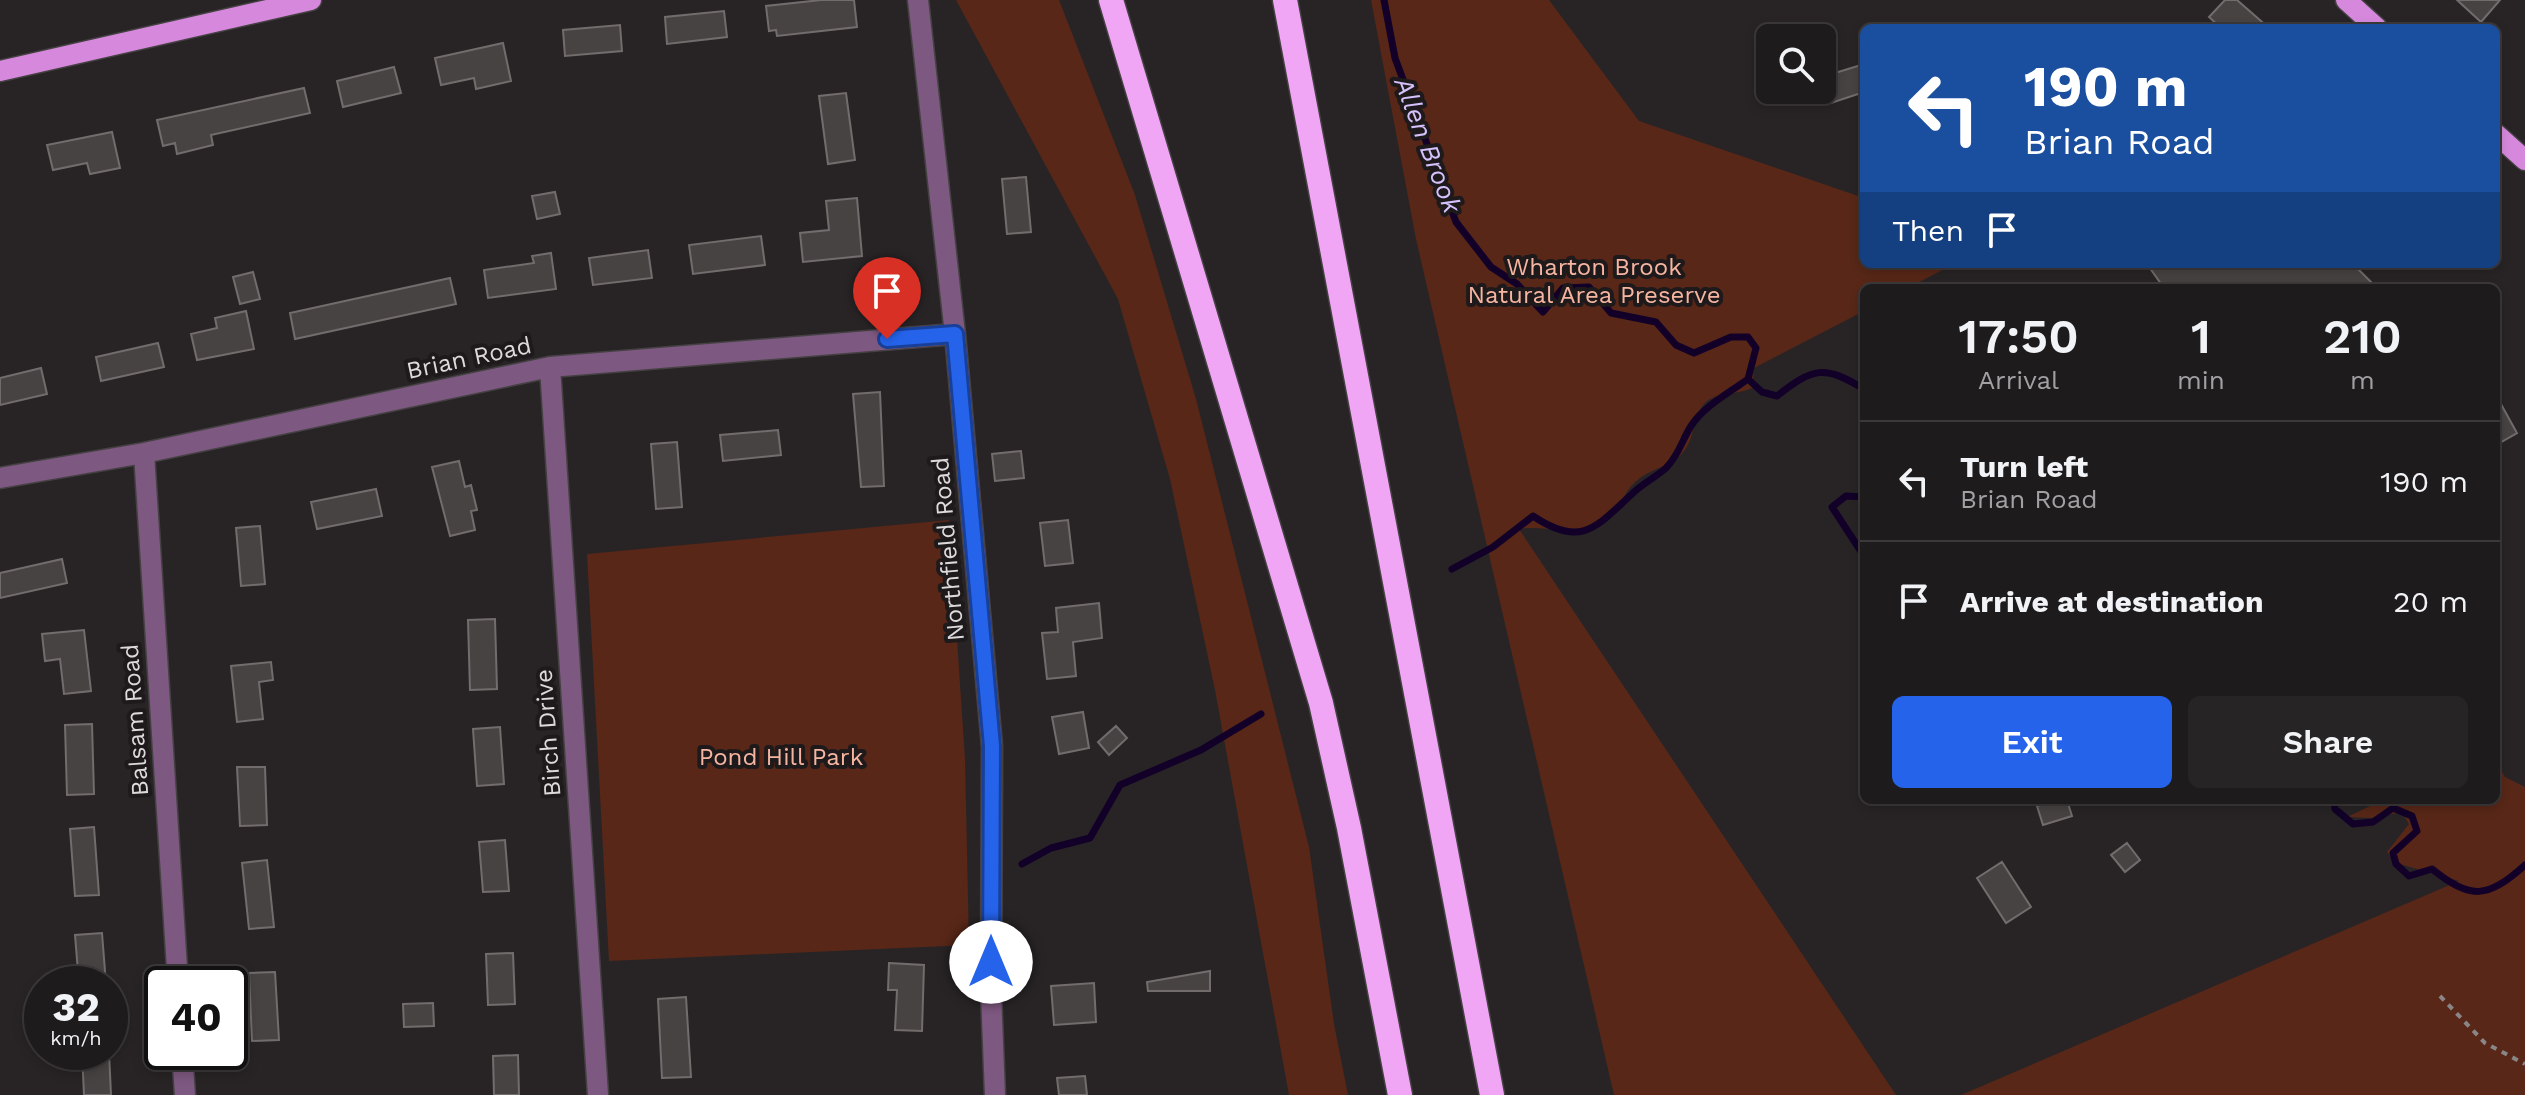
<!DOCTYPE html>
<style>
:root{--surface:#1e1b1c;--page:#262425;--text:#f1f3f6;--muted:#a1a1a3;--line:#3c393b;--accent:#2563eb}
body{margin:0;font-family:"Work Sans",sans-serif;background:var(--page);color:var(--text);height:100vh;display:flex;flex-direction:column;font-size:30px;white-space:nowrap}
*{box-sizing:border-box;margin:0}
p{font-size:26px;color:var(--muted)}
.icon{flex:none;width:44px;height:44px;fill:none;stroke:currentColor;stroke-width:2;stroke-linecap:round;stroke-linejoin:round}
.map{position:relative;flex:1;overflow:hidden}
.drawer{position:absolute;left:1860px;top:284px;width:640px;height:520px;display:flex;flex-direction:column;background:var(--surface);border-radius:12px;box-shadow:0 4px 12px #0003,0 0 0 2px var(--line)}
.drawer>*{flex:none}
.guide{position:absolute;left:1860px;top:24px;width:640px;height:244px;border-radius:12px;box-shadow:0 4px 12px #0003,0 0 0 2px var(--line);background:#1a4fa0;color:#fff;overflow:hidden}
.controls{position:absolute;left:1756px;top:24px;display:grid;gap:16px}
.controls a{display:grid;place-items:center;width:80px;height:80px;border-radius:12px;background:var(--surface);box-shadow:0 4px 12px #0003,0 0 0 2px var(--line);font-size:40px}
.speed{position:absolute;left:24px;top:966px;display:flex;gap:16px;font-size:40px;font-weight:700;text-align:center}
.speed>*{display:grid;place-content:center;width:104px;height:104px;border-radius:50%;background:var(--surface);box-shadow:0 4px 12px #0003,0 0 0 2px var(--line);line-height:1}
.speed small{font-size:20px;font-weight:400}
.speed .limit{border:4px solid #111;border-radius:12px;background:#fff;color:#111}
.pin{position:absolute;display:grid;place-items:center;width:68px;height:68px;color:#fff;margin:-82px -34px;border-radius:50% 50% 50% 0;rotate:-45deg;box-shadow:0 0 8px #0007}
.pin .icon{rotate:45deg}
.me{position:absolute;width:88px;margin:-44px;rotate:0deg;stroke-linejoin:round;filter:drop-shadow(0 0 6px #0008)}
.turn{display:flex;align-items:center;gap:28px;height:168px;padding:0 32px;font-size:36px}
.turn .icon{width:104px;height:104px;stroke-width:2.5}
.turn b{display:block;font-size:56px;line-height:68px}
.then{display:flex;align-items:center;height:76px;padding:0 32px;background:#0003;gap:16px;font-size:30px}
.eta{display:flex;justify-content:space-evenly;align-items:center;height:136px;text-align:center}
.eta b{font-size:48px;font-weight:600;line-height:56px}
.button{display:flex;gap:16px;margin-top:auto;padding:16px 32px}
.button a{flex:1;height:92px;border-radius:12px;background:var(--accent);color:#fff;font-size:32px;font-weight:600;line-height:92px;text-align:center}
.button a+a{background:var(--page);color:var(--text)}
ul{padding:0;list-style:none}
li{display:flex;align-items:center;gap:24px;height:120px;padding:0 32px;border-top:2px solid var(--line)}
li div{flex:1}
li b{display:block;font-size:30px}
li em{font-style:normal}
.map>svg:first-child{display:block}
.green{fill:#582717}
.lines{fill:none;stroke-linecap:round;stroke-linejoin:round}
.stream{stroke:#120028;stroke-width:7}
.building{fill:#484343;stroke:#726c6c;stroke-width:2}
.minor-casing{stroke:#454143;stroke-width:23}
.major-casing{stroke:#454143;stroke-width:23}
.highway-casing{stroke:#454143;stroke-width:27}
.path{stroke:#8a8688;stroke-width:4;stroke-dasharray:6 6;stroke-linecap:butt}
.minor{stroke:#7d5880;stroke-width:20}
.major{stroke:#d689dc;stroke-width:20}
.highway{stroke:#f0a6f5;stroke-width:24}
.route-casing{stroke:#184099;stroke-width:20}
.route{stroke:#2563eb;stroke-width:14}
.labels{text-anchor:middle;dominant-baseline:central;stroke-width:8;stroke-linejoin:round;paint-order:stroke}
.park-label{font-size:24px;fill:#f6b5a0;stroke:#1e1a1c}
.street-label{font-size:24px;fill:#dddadb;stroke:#1e1a1c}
.water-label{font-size:26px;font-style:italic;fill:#d5c1fb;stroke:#1e1a1c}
</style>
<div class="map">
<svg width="2525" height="1095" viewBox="0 0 2525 1095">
<rect width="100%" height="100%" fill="#282426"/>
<path class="green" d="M956,0H1059L1135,195L1196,399L1309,847L1334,1024L1348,1095H1289L1215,690L1170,479L1118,299Z
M1371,0H1549L1639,121L1864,198V264H1945L1948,267L1908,288H1864V311L1754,368L1752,388C1739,394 1721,393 1710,399C1692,410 1696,434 1686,448C1674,467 1656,466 1640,478C1617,495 1626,514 1587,527C1564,535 1542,525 1519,529L1896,1095H1614L1416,239Z
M949,520L965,759L969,945L609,961L587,554Z
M2496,761L2505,777L2525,787V1095H1961L2459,881L2396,863L2387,852L2409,824L2402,812L2373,818L2347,817L2383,800H2496Z"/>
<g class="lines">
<path class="stream" d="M1384,0L1395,58L1456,222L1491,267L1517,284L1543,312L1563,288L1589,287L1611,313L1656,322L1676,345L1694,353L1731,337H1748L1756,348L1748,379L1762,392L1777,396C1814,367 1824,365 1864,389
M1864,497L1846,496L1832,507L1864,556
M1452,569L1493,547L1533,516C1582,549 1597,526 1632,494C1642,484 1656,477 1666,468C1679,455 1682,440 1691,426C1704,406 1729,393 1748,379
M2334,800L2335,809L2353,824L2373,822L2393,808L2412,816L2417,831L2393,853L2396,864L2409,876L2432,869C2471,900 2487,899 2525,865
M1022,864L1051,848L1090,838L1120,785L1201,750L1261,714"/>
</g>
<path class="building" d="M821,0H854L857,27L777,36L776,30L769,31L766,6Z
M2225,0H2237L2269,28H2221L2209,17Z
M2457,0H2500L2481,22Z
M724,11L727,37L667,44L665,17Z
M620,25L622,51L565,56L563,30Z
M503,43L511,81L476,89L474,78L441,85L435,58Z
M1864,64V92L1831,103L1822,77Z
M394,67L401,93L343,107L337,81Z
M304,88L310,113L211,135L213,145L177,154L175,143L163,146L157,120Z
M846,93L855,160L828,164L819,96Z
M112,132L120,168L90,174L87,163L53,170L47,145Z
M1026,177L1031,232L1007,234L1002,179Z
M555,192L560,214L537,219L532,196Z
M857,198L862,256L803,262L800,233L829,230L826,201Z
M761,236L765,265L693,274L689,245Z
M648,250L652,278L593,285L589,258Z
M551,253L556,289L488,298L484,270L534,263L532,256Z
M2147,264H2353L2377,288H2164Z
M253,272L260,299L240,304L233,277Z
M450,278L456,304L295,339L290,313Z
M246,311L254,349L197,360L191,334L217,328L215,318Z
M158,343L164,367L101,381L96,357Z
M41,368L47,394L0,405V378Z
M880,392L884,486L861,487L853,394Z
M2496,395L2517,433L2496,445Z
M778,430L781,455L723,461L720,435Z
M677,442L682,507L656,509L651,444Z
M1021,451L1024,478L995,481L992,454Z
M459,461L465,487L471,485L477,510L471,511L475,530L450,536L432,467Z
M376,489L382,516L317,529L311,502Z
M1068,520L1073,563L1045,566L1040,523Z
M260,526L265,584L241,586L236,528Z
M62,559L67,583L0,598V573Z
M1099,603L1102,638L1073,642L1076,676L1047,679L1042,633L1058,632L1056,608Z
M495,619L497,689L470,690L468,620Z
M84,630L91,691L64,694L60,659L45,661L42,634Z
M271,662L273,680L259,682L263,719L237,722L231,666Z
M1083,712L1089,748L1059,754L1052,717Z
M92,724L94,794L67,795L65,725Z
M1116,726L1127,738L1109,755L1098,742Z
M500,727L504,784L477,786L473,729Z
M237,767H265L267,825L240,826Z
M2057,800H2067L2072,816L2043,825L2037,806Z
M94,827L99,895L75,896L70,829Z
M505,840L509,891L483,892L479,842Z
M2127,843L2140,860L2125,872L2111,855Z
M267,860L274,927L249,929L242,863Z
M2002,862L2031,907L2006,923L1977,878Z
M102,933L106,984H79L75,935Z
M513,953L515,1004L488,1005L486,954Z
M889,963L924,965L922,1031L895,1030L897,990H888Z
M1210,971V991H1148L1147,982Z
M275,972L279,1040L252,1041L249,973Z
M1094,983L1096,1022L1054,1025L1051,986Z
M686,997L691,1077L662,1078L658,999Z
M433,1003L434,1026L404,1027L403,1004Z
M82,1052H109L111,1095H84Z
M518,1055L519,1095H494L493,1056Z
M1085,1076L1087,1095H1059L1057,1078Z"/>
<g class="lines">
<g class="minor-casing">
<path id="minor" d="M918,0L955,334L992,746L991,992L995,1095
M550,367L598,1095
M144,453L178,984
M0,478L144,453L550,367L955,334
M182,1052L185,1095"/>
</g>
<g class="major-casing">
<path id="major" d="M2346,0L2377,28
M0,71L311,0
M2496,134L2525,160"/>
</g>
<g class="highway-casing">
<path id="highway" d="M1111,0L1321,703L1349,828L1400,1095
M1285,0L1492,1095"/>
</g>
<path class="path" d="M2440,996L2485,1043L2525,1064"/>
<use href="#minor" class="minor"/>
<use href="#major" class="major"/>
<use href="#highway" class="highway"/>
</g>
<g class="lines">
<g class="route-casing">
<path id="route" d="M887,339L955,334L992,746L991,962"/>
</g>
<use href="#route" class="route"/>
</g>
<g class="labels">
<g class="park-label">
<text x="1594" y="267">Wharton Brook<tspan x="1594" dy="28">Natural Area Preserve</tspan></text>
<text x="781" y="757">Pond Hill Park</text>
</g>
<g class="street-label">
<text transform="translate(469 358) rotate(-12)">Brian Road</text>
<text transform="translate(948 549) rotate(-95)">Northfield Road</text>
<text transform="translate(135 720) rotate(-94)">Balsam Road</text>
<text transform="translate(548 733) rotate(-94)">Birch Drive</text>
</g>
<g class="water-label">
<text transform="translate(1428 145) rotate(69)">Allen Brook</text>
</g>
</g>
</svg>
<div class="controls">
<a><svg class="icon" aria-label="search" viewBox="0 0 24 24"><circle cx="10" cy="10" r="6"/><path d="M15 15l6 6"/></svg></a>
</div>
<div class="speed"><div>32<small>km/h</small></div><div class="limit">40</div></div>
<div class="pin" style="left:887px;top:339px;background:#d93025"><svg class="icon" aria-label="arrive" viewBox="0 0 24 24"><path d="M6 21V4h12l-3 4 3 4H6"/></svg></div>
<svg class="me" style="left:991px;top:962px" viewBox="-20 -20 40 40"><circle r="19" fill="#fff"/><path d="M0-13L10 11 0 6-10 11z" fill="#2563eb"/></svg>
<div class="guide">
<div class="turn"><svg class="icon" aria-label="left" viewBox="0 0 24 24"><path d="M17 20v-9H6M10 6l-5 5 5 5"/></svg><div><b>190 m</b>Brian Road</div></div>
<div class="then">Then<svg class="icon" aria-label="arrive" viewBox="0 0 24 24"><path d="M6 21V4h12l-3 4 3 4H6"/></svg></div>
</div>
<section class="drawer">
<div class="eta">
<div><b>17:50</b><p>Arrival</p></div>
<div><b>1</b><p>min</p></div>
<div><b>210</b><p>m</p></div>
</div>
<ul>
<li><svg class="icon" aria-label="left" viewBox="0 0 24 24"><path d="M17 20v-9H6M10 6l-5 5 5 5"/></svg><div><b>Turn left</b><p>Brian Road</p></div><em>190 m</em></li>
<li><svg class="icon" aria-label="arrive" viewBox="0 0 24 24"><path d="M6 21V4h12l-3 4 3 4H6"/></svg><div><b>Arrive at destination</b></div><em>20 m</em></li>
</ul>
<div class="button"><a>Exit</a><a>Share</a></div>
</section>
</div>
